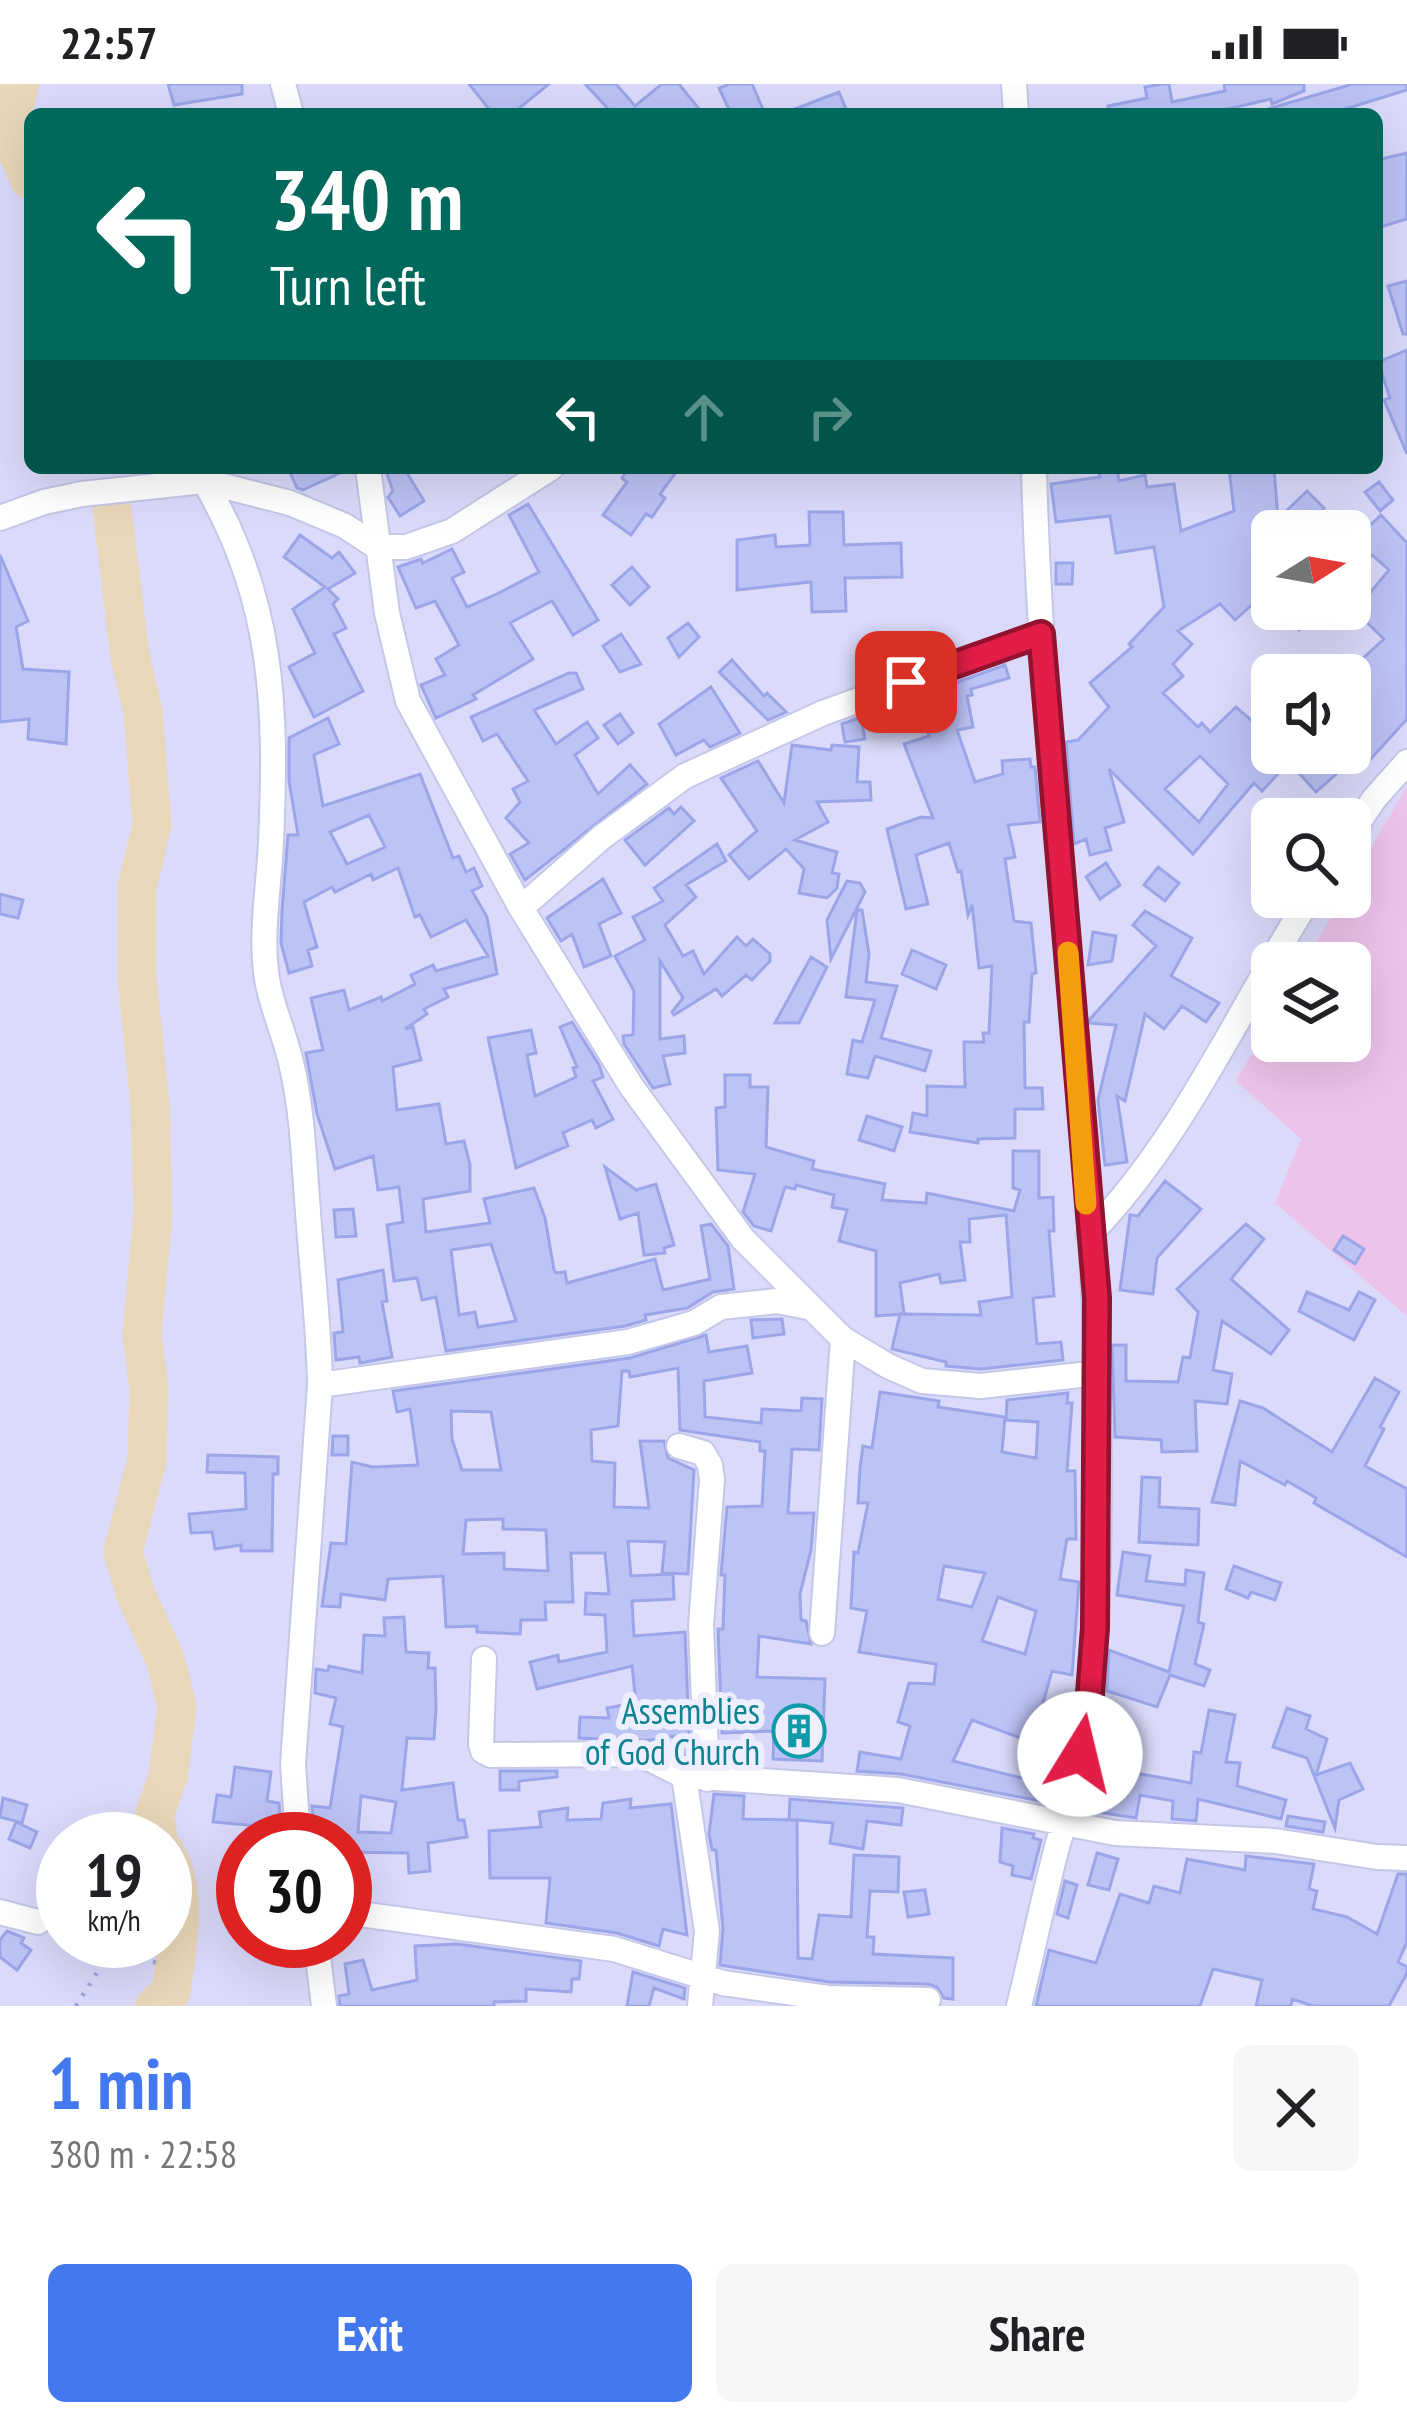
<!DOCTYPE html>
<meta charset="utf-8">
<style>
:root{--surface:#fff;--page:#f6f6f6;--text:#202124;--muted:#757577;--accent:#4478ef}
body{margin:0;font-family:"PT Sans Narrow",sans-serif;background:var(--page);color:var(--text);height:100vh;display:flex;flex-direction:column;font-size:45px;white-space:nowrap}
*{box-sizing:border-box;margin:0}
p{font-size:39px;color:var(--muted)}
.icon{flex:none;width:66px;height:66px;fill:none;stroke:currentColor;stroke-width:2;stroke-linecap:round;stroke-linejoin:round}
.map{position:relative;height:1922px;overflow:hidden}
.panel{display:flex;flex-direction:column;background:var(--surface);flex:1}
.panel>*{flex:none}
.top-card{position:absolute;left:24px;top:24px;width:1359px;height:366px;border-radius:18px;box-shadow:0 12px 48px #0002;background:#00695c;color:#fff;overflow:hidden}
.needle{width:78px;rotate:79deg}
.fabs{position:absolute;left:1251px;top:426px;display:grid;gap:24px}
.fabs a{display:grid;place-items:center;width:120px;height:120px;border-radius:18px;background:var(--surface);box-shadow:0 12px 48px #0002;font-size:60px}
.speed{position:absolute;left:36px;top:1728px;display:flex;gap:24px;font-size:60px;font-weight:700;text-align:center}
.speed>*{display:grid;place-content:center;width:156px;height:156px;border-radius:50%;background:var(--surface);box-shadow:0 12px 48px #0002;line-height:1}
.speed small{font-size:30px;font-weight:400}
.speed .limit{border:18px solid #d22;background:#fff;color:#111}
.pin{position:absolute;display:grid;place-items:center;width:102px;height:102px;color:#fff;margin:-51px;border-radius:24px;box-shadow:0 6px 18px #0006}
.me{position:absolute;width:132px;margin:-66px;rotate:9deg;stroke-linejoin:round;filter:drop-shadow(0 0 9px #0008)}
.turn{display:flex;align-items:center;gap:42px;height:252px;padding:0 48px;font-size:54px}
.turn .icon{width:156px;height:156px;stroke-width:2.5}
.turn b{display:block;font-size:84px;line-height:102px}
.lanes{display:flex;align-items:center;height:114px;padding:0 48px;background:#0003;justify-content:center;gap:60px;direction:ltr}
.lanes .off{opacity:.35}
.round{display:grid;place-items:center;flex:none;width:126px;height:126px;border-radius:18px;background:var(--page)}
.summary{display:flex;align-items:center;justify-content:space-between;height:204px;padding:0 48px}
h1{font-size:72px;font-weight:700;line-height:90px;color:var(--accent)}
.button{display:flex;gap:24px;margin-top:auto;padding:24px 48px}
.button a{flex:1;height:138px;border-radius:18px;background:var(--accent);color:#fff;font-size:48px;font-weight:700;line-height:138px;text-align:center}
.button a+a{background:var(--page);color:var(--text)}
.status{display:flex;justify-content:space-between;align-items:center;height:84px;padding:0 60px;background:var(--surface);direction:ltr}
.status svg{height:33px;fill:currentColor}
.map>svg:first-child{display:block}
.residential{fill:#dbdafb;fill-rule:evenodd}
.green{fill:#edc3ea}
.lines{fill:none;stroke-linecap:round;stroke-linejoin:round}
.river{stroke:#e9d7b9;stroke-width:39}
.building{fill:#bcc3f5;stroke:#9ba6e9;stroke-width:3;fill-rule:evenodd}
.minor-casing{stroke:#c5c7e8;stroke-width:28}
.path{stroke:#9ea7db;stroke-width:4.5;stroke-dasharray:3 9;stroke-linecap:butt}
.minor{stroke:#fff;stroke-width:24}
.route-casing{stroke:#92132f;stroke-width:30}
.route{stroke:#e11d48;stroke-width:21}
.slow{stroke:#f59e0b;stroke-width:21}
.labels{text-anchor:middle;dominant-baseline:central;stroke-width:12;stroke-linejoin:round;paint-order:stroke}
.culture-label{font-size:36px;fill:#0d838f;stroke:#efeeff;text-anchor:end}
</style>
<div class="status"><b>22:57</b><svg viewBox="0 0 49 12"><path d="M0 12V9h3v3zM5 12V6h3v6zM10 12V3h3v9zM15 12V0h3v12zM26 1h20v11H26zM47 4h2v5h-2z"/></svg></div>
<div class="map">
<svg width="1407" height="1922" viewBox="0 0 1407 1922">
<rect width="100%" height="100%" fill="#e8e6fe"/>
<path class="residential" d="M0,0H1407V1922H0ZM30,30H1377V384H30ZM1272,447H1350V525H1272ZM1272,591H1350V669H1272ZM1272,735H1350V813H1272ZM1272,879H1350V957H1272ZM63,1755H165V1857H63ZM243,1755H345V1857H243Z"/>
<path class="green" d="M1407,702V1232L1275,1119L1301,1055L1236,997L1272,935V957H1350V879H1304L1343,813H1350V800Z"/>
<g class="lines">
<path class="river" d="M20,0L7,45L30,96
M112,425L130,572L143,627L152,741L137,803V894L150,1021L153,1129L142,1250L149,1305L147,1376L123,1468L136,1511L165,1575L177,1623L168,1693L155,1729L158,1755
M155,1922L171,1908C177,1863 189,1808 165,1768"/>
</g>
<path class="building" d="M168,0H242V10L174,21Z
M469,0H549L512,30H493Z
M585,0H616L635,22L662,0H679L703,30H613Z
M730,0H752L765,30H731L719,4Z
M1162,0H1169L1172,18L1225,7L1224,0H1304V7L1272,20L1271,15L1206,30H1108V22L1147,14L1145,3Z
M1353,0H1407V6L1329,30H1268V25Z
M839,8L848,30H791L790,27Z
M1407,69V135L1377,144V76Z
M1407,197V250H1403L1388,202Z
M1407,266V370L1384,316L1390,314L1378,278Z
M288,384H351L303,406L297,404Z
M385,384H404L424,417L400,432L388,413L393,407Z
M629,384H679L660,410L665,414L652,433L646,430L631,451L603,431L627,398L622,394Z
M1098,384H1117L1119,397L1145,391L1147,403L1174,400L1181,447L1234,427L1229,384H1274L1278,435L1307,407L1324,424L1303,447H1272V533L1255,518L1235,536L1220,520L1178,547L1192,560L1173,580L1183,592L1163,609L1198,643L1202,639L1210,648L1236,623L1272,654V669H1350V586L1384,555L1355,527L1389,486L1372,471L1350,493V460L1381,431L1407,459V635L1369,677L1360,669L1316,708L1289,678L1262,707L1254,699L1193,770L1109,685L1124,738L1105,744L1111,766L1090,771L1086,755L1074,760L1066,658L1078,656L1109,623L1090,599L1132,563L1129,560L1164,523L1154,463L1116,469L1110,432L1056,438L1051,400L1100,393ZM1200,672L1228,700L1199,738L1165,705Z
M1379,398L1393,416L1380,427L1365,408Z
M528,420L598,536L573,551L552,517L510,539L533,575L473,611L476,615L436,634L421,601L445,591L436,575L459,561L435,517L416,524L398,483L421,475L423,479L452,465L464,488L452,494L467,523L499,509L539,488L509,431Z
M809,428H843L844,461L901,459L902,493L845,494L846,527L812,528L811,498L737,506V456L775,451L776,463L810,461Z
M300,451L332,474L339,468L355,489L328,505L338,515L333,520L346,544L334,550L363,607L314,633L289,583L315,569L293,525L325,503L284,473Z
M0,471L28,537L16,543L23,585L69,588L66,660L28,655L29,635L0,638Z
M1056,479H1073L1072,500H1056Z
M632,483L649,503L630,521L612,501Z
M1277,525H1319L1299,546Z
M688,539L699,553L679,573L668,554Z
M621,550L641,580L620,588L603,562Z
M732,576L764,612L767,609L786,628L768,636L719,588Z
M1005,581L1009,594L971,605L972,611L967,612L973,643L957,646L975,698L1003,690L1002,677L1030,675L1031,683H1035L1040,738L1008,741L1015,773L1005,775L1014,837L1031,839L1036,889L1032,890L1029,938H1024L1025,1004H1042L1043,1025H1015V1054L978,1055V1059L910,1048L913,1029L927,1032V1002L965,1003L964,958H984L983,949H989L992,882L979,884L972,821L968,831L961,787L958,788L949,759L916,771L928,820L906,825L887,745L921,733L933,734L904,660L929,652L919,612Z
M569,589H576L583,605L534,626L556,660L587,638L598,654L575,671L598,710L630,681L647,700L525,796L510,770L529,759L506,734L520,718L513,705L528,697L497,650L483,657L471,633Z
M711,603L740,649L710,663L704,656L676,671L659,640Z
M620,630L633,649L618,660L604,641Z
M861,633L865,655L845,658L842,640Z
M328,634L339,660L314,671L323,722L420,690L453,774L459,772L466,788L474,784L482,802L472,807L487,833L497,890L444,905L448,913L424,925L427,930L405,945L413,943L421,976L393,983L397,1026L439,1020L446,1060L464,1057L470,1081V1107L423,1115L426,1148L490,1139L484,1115L534,1104L545,1134L554,1186L556,1189L565,1188L567,1199L655,1175L663,1206L710,1195L701,1142L711,1140L728,1162L734,1205L713,1208L687,1224L645,1231L646,1236L625,1242L446,1267L436,1213L422,1216L417,1194L394,1197L387,1141L403,1138L399,1103L378,1106L373,1072L335,1085L317,1030L306,969L323,966L311,914L344,906L349,926L381,913L382,917L415,900L411,891L433,881L436,887L488,872L466,836L431,853L420,831L415,833L398,784L373,796L371,790L335,808L332,803L304,818L317,863L308,866L312,882L289,889L281,859L282,827L288,751H298L289,697V654ZM369,731L385,763L347,780L330,748ZM491,1160L516,1237L478,1243L475,1228L459,1231L451,1166Z
M792,661L831,666L832,661L859,663L857,698H870L871,716L817,718L828,738L795,756L837,768L832,789L839,790L837,804L827,814L799,809L804,785L786,765L749,795L729,771L757,747L721,694L758,677L784,719Z
M681,723L694,737L645,781L625,756L669,724L674,730Z
M717,760L726,777L686,801L696,813L665,841L683,872L693,867L704,890L737,853L746,862L753,855L770,870V877L752,896L746,891L722,912L716,905L674,931L672,928L683,914L660,877V955L684,952L685,969L663,972L670,1000L653,1004L624,960L623,952L633,951L634,907L615,872L645,856L633,833L663,817L654,804Z
M1106,779L1120,801L1100,815L1086,793Z
M1158,783L1179,799L1165,817L1144,801Z
M603,795L621,829L599,840L611,872L584,883L572,850L561,857L547,834Z
M847,797L860,799L865,808L831,875L827,836Z
M0,810L23,816L18,834L0,830Z
M857,826H862L869,870L866,898L897,902L881,954L931,967L925,987L875,972L868,994L847,990L853,956L862,958L875,916L846,913Z
M1145,827L1192,854L1171,892L1219,919L1206,938L1182,922L1164,945L1145,930L1125,1017L1117,1012L1127,1078L1105,1081L1098,1016L1116,941L1090,939V935L1156,862L1133,841Z
M1093,848L1116,852L1112,877L1088,881Z
M912,866L946,881L936,905L902,890Z
M811,873L827,883L799,939H775Z
M572,938L599,981L603,993L593,997L613,1035L596,1044L592,1036L563,1049L568,1062L516,1084L488,954L531,946L536,969L527,971L535,1012L576,993L573,984L577,983L560,943Z
M725,991H750V1003H768L766,1063L814,1077L812,1085L885,1100L882,1116L926,1119L927,1109L1014,1127L1020,1106L1013,1104V1067H1039V1114L1053,1113L1054,1147H1049L1054,1212L1033,1214L1037,1260L1061,1258L1063,1276L981,1285L946,1282V1278L892,1265L900,1230L981,1231L979,1218L1012,1213L1006,1131L969,1135L970,1158H960L965,1196L941,1199L939,1190L900,1199L904,1230L876,1232V1167L839,1157L847,1126L832,1123L834,1111L796,1101L795,1105L785,1103L771,1147L754,1142L743,1128L755,1090L718,1086L716,1024L725,1023Z
M867,1032L902,1043L894,1067L859,1056Z
M605,1083L636,1106L656,1100L674,1161L664,1164L665,1169L644,1171L638,1129L620,1135Z
M1165,1097L1201,1125L1157,1174L1153,1210L1120,1206L1130,1131L1138,1132Z
M353,1125L356,1152L336,1153L334,1126Z
M1246,1140L1264,1155L1231,1195L1289,1246L1271,1270L1222,1237L1213,1286L1232,1290L1227,1320L1195,1317L1197,1367L1162,1368L1161,1356L1115,1353L1112,1261H1126V1297L1178,1298L1183,1273L1190,1274L1198,1228L1177,1205Z
M1343,1152L1364,1165L1355,1180L1334,1166Z
M383,1186L387,1217L382,1218L392,1273L360,1279L359,1273L336,1276L334,1249L343,1248L338,1196Z
M1307,1208L1349,1226L1359,1208L1375,1216L1354,1256L1299,1227Z
M782,1235L784,1250L753,1254L751,1236Z
M706,1251L709,1268L747,1262L752,1289L704,1297L705,1333L761,1339L762,1325L801,1327L802,1314L822,1315L819,1366L792,1365L788,1429H814L811,1466L800,1510L801,1536L806,1537L811,1560L759,1552L757,1593L825,1595L822,1677L773,1675L774,1647L722,1649L718,1545H723L725,1491H721L727,1423L762,1422L765,1367H760V1358L680,1346L678,1284L630,1293L629,1287H622L618,1342L591,1346L592,1377L615,1379L614,1423L649,1424L640,1357H664L668,1374L694,1386L688,1490L662,1489L665,1458L628,1457L631,1492L673,1490L674,1515L632,1517L634,1552L685,1548L690,1674L674,1668V1652L645,1657L579,1654L580,1633L609,1634L607,1624L636,1619L632,1582L537,1605L530,1578L558,1571L559,1578L607,1568L605,1531L585,1530L586,1509L609,1510L605,1469H571L573,1518H545L546,1536H521L520,1550L477,1548V1542L446,1543L443,1492L388,1495L385,1516L341,1510L340,1523L322,1522L331,1459L346,1460L352,1378L373,1383L418,1381L410,1325L397,1328L393,1307L630,1274ZM451,1327L491,1328L501,1386H462L452,1355ZM503,1435V1445L546,1446L548,1487L504,1485V1469L463,1470L466,1436Z
M1375,1294L1399,1308L1380,1343L1384,1345L1365,1382L1407,1405V1473L1314,1419L1316,1414L1287,1397L1285,1401L1240,1377L1235,1421L1212,1418L1240,1317L1263,1324L1332,1368Z
M880,1308L939,1317L938,1323L1005,1333L1002,1368L1036,1374L1038,1338L1006,1336L1007,1316L1068,1309L1067,1319H1072L1067,1387H1075L1076,1455H1067L1060,1495L1079,1498L1072,1591L1052,1587L1043,1619L1061,1625L1047,1664L972,1636L953,1677L1042,1699L1040,1717L901,1690L857,1687L860,1668L901,1675L910,1642L898,1638L909,1599L934,1600L936,1580L859,1568L867,1527L851,1524L854,1468L858,1469L868,1419H858L860,1384L863,1362L872,1364ZM944,1482L985,1489L972,1523L938,1515ZM998,1513L1036,1527L1025,1570L982,1557Z
M333,1352H348V1371H332Z
M208,1371L278,1373V1390H273L272,1467H241V1461L215,1465L212,1448L191,1449L189,1430L246,1425L245,1389L207,1388Z
M1142,1393L1160,1394L1159,1423L1199,1425L1198,1461L1139,1458Z
M1123,1468L1150,1472L1146,1497L1185,1501L1186,1486L1204,1489L1198,1538L1204,1540L1195,1580L1210,1586L1204,1602L1170,1591L1157,1623L1107,1607L1109,1566L1169,1588L1184,1522L1117,1511Z
M1234,1482L1281,1499L1275,1516L1251,1508L1248,1514L1226,1505Z
M404,1533L406,1568L429,1569L428,1584H435L436,1624L434,1655L407,1654L402,1706L453,1699L458,1736H464L467,1753L428,1759L430,1787L409,1789L408,1769L345,1768V1755H321V1748L314,1747L312,1722L330,1724L343,1643L330,1640L336,1614L315,1609L316,1585L328,1587L329,1582L362,1589L364,1551L385,1552L384,1534ZM361,1712L396,1718L391,1749L358,1748Z
M1287,1624L1310,1632L1306,1645L1327,1655L1316,1691L1350,1679L1363,1705L1339,1716L1335,1744L1307,1674L1273,1663Z
M1209,1626L1235,1631L1226,1678L1240,1679L1237,1702L1286,1716L1281,1735L1198,1715L1196,1737L1172,1735L1173,1717L1140,1711L1136,1734L1085,1726L1096,1682L1191,1699L1194,1668L1201,1669Z
M235,1683L271,1688L267,1717L279,1719L281,1744L213,1738L217,1711L231,1713Z
M500,1687H557V1693L519,1697V1706H500Z
M714,1710L744,1712L743,1735L796,1736H789L790,1715L903,1724L901,1741L867,1737L863,1765L830,1759L833,1739L797,1736L798,1874L812,1875L819,1831L851,1833L854,1771L899,1773L898,1808L870,1807L867,1853H874L873,1870L953,1874V1915L944,1914L937,1903L928,1900L829,1898L720,1881L723,1845L716,1766H712L709,1750Z
M3,1714L27,1721L22,1739L0,1733Z
M631,1715L630,1724L671,1720L687,1851L663,1845L659,1862L617,1849L546,1839L550,1794H490L489,1747L541,1743L539,1728L568,1724L567,1736L601,1735L603,1719Z
M1288,1732L1325,1738L1323,1748L1286,1742Z
M16,1738L37,1748L30,1764L9,1755Z
M1002,1744L1034,1750L1033,1754L1041,1756L1031,1795L1012,1791L1013,1782L1000,1778Z
M1097,1769L1118,1775L1109,1806L1088,1801Z
M1246,1772L1314,1780L1309,1805L1317,1807L1313,1825L1347,1833L1377,1850L1398,1790H1407V1858L1398,1878L1407,1883V1889L1389,1922H1313L1292,1915L1291,1922H1256L1262,1896L1213,1885L1200,1922H1036L1049,1866L1096,1879L1120,1810L1149,1819L1154,1802L1180,1809L1187,1775L1245,1786Z
M1065,1797L1077,1801L1068,1834L1057,1830Z
M925,1806L929,1830L908,1833L904,1808Z
M7,1847L24,1854L21,1859L31,1866L17,1886L0,1873V1856Z
M458,1860L581,1877L579,1895H572L571,1908L526,1905V1917L494,1918V1922H340L339,1912L349,1910L345,1880L363,1876L372,1906L417,1896L415,1862Z
M633,1888L685,1904L684,1915L654,1904L649,1922H627Z"/>
<g class="lines">
<g class="minor-casing">
<path id="minor" d="M283,0L291,30
M1014,0L1016,30
M368,384L387,529L408,617L521,824L631,1002L743,1155L843,1255L888,1282L922,1297L981,1302L1098,1289
M204,397C274,515 277,625 271,758C269,802 260,851 267,895C272,925 286,953 292,983C303,1031 304,1079 308,1128C312,1186 319,1243 320,1301L293,1680L298,1755
M0,434L44,418L82,410L204,397L290,419L345,442L377,463H406L452,447L551,384
M1350,751L1374,715L1407,678
M521,824L602,753L685,692L823,629L1041,550
M1089,1151C1182,1056 1239,925 1310,813
M320,1301L628,1258L694,1239L721,1223L777,1217L808,1223
M679,1362L703,1369L710,1381L712,1396L701,1541L707,1695
M822,1549L843,1255
M484,1575L481,1660L483,1667L491,1671L630,1670L652,1676L684,1692L898,1706L1115,1749L1275,1757L1377,1773L1407,1774
M684,1692L707,1847L700,1922
M0,1828L38,1838
M345,1828L614,1865L723,1899L828,1914L928,1916
M316,1857L324,1922
M1019,1922C1032,1869 1043,1816 1057,1763C1069,1721 1084,1675 1089,1631C1128,1215 1044,800 1034,384"/>
</g>
<path class="path" d="M100,1857L110,1870L159,1879
M76,1922L108,1871"/>
<use href="#minor" class="minor"/>
</g>
<g class="lines">
<g class="route-casing">
<path id="route" d="M906,598L1041,550L1097,1214L1095,1544L1088,1636L1080,1670"/>
</g>
<use href="#route" class="route"/>
<path class="slow" d="M1068,868L1086,1120"/>
</g>
<defs>
<g id="building-ring" transform="scale(2.7)"><circle r="9.5" fill="#efeeff" stroke="#0f9aa8" stroke-width="1.5"/><path d="M-4-6H4V6H1V3H-1V6H-4ZM-2.5-4.3h1.7v1.8h-1.7ZM.8-4.3h1.7v1.8H.8ZM-2.5-1h1.7V.8h-1.7ZM.8-1h1.7V.8H.8Z" fill="#0f9aa8"/></g>
</defs>
<g fill-rule="evenodd">
<use href="#building-ring" x="799" y="1647"/>
</g>
<g class="labels">
<g class="culture-label">
<text x="760" y="1626">Assemblies<tspan x="760" dy="41">of God Church</tspan></text>
</g>
</g>
</svg>
<div class="fabs">
<a><svg class="needle" viewBox="-14 -14 28 28"><path d="M0-13l5 13h-10z" fill="#e53935"/><path d="M0 13l5-13h-10z" fill="#757577"/></svg></a>
<a><svg class="icon" aria-label="sound" viewBox="0 0 24 24"><path d="M4 9h4l5-4v14l-5-4H4zM17 9q2 3 0 6"/></svg></a>
<a><svg class="icon" aria-label="search" viewBox="0 0 24 24"><circle cx="10" cy="10" r="6"/><path d="M15 15l6 6"/></svg></a>
<a><svg class="icon" aria-label="layers" viewBox="0 0 24 24"><path d="M12 4l9 5-9 5-9-5zM3 14l9 5 9-5"/></svg></a>
</div>
<div class="speed"><div>19<small>km/h</small></div><div class="limit">30</div></div>
<div class="pin" style="left:906px;top:598px;background:#d93025"><svg class="icon" aria-label="arrive" viewBox="0 0 24 24"><path d="M6 21V4h12l-3 4 3 4H6"/></svg></div>
<svg class="me" style="left:1080px;top:1670px" viewBox="-20 -20 40 40"><circle r="19" fill="#fff"/><path d="M0-13L10 11 0 6-10 11z" fill="#e11d48"/></svg>
<div class="top-card">
<div class="turn"><svg class="icon" aria-label="left" viewBox="0 0 24 24"><path d="M17 20v-9H6M10 6l-5 5 5 5"/></svg><div><b>340 m</b>Turn left</div></div>
<div class="lanes"><svg class="icon" aria-label="left" viewBox="0 0 24 24"><path d="M17 20v-9H6M10 6l-5 5 5 5"/></svg><svg class="icon off" aria-label="ahead" viewBox="0 0 24 24"><path d="M12 20V5M6 11l6-6 6 6"/></svg><svg class="icon off" aria-label="right" viewBox="0 0 24 24"><path d="M7 20v-9h11M14 6l5 5-5 5"/></svg></div>
</div>
</div>
<section class="panel">
<div class="summary"><div><h1>1 min</h1><p>380 m · 22:58</p></div><a class="round"><svg class="icon" aria-label="close" viewBox="0 0 24 24"><path d="M6 6l12 12M18 6L6 18"/></svg></a></div>
<div class="button"><a>Exit</a><a>Share</a></div>
</section>
